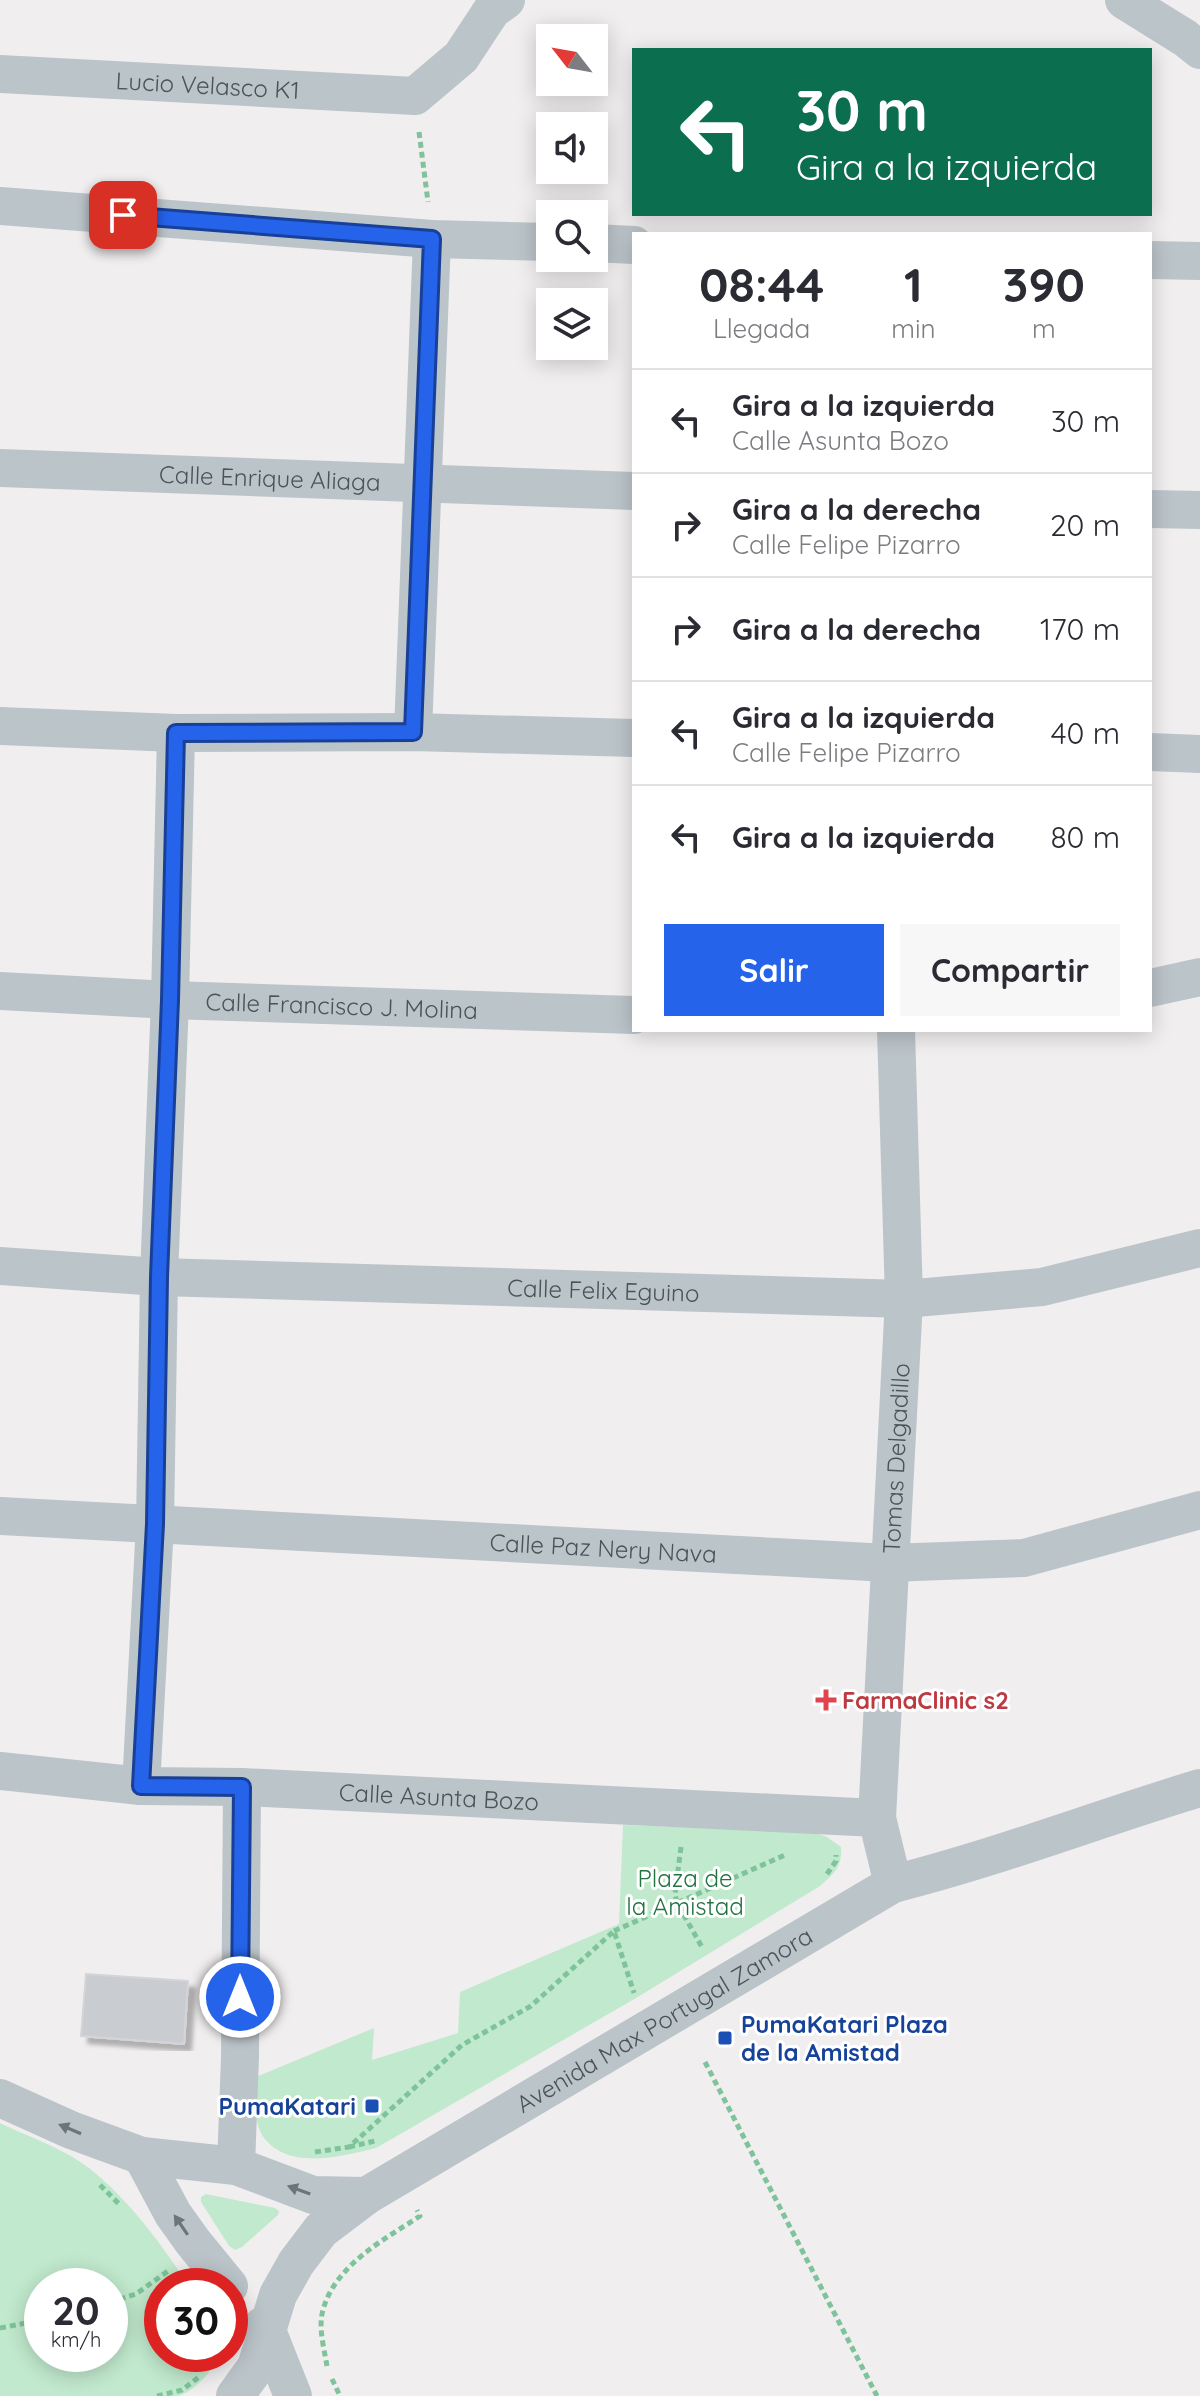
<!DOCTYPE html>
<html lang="es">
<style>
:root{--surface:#fff;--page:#f7f7f7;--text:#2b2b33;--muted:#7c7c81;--line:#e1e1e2;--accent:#2563eb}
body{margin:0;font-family:Quicksand,sans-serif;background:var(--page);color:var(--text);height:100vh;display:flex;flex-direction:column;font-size:30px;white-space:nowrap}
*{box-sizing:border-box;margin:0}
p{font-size:26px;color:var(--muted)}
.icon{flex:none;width:44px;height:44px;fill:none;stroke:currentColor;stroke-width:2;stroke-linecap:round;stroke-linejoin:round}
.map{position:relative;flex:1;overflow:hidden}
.sheet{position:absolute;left:632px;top:232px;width:520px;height:800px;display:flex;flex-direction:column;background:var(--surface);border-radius:0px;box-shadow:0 4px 20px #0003}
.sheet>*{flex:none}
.hud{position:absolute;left:632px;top:48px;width:520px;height:168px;border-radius:0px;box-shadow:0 4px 20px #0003;background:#0b6e4f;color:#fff;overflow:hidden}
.needle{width:52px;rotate:301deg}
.controls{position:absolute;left:536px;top:24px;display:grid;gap:16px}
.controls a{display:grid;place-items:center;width:72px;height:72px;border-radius:0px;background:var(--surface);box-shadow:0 4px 20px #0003;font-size:40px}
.speed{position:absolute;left:24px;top:2268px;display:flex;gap:16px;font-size:40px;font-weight:700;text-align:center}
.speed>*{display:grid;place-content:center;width:104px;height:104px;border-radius:50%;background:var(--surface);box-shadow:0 4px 20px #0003;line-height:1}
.speed small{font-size:20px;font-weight:400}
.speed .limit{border:12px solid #d22;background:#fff;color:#111}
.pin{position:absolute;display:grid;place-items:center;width:68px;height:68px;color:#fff;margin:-34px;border-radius:16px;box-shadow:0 4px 12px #0006}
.me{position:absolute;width:88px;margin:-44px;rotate:0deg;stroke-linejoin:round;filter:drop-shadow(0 0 6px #0008)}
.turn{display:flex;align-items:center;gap:28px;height:168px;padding:0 32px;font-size:36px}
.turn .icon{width:104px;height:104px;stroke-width:2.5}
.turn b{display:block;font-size:56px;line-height:68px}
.eta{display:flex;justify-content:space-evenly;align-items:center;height:136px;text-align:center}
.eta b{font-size:48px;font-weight:800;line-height:56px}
.cta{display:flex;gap:16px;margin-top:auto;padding:16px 32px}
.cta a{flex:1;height:92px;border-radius:0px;background:var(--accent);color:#fff;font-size:32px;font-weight:800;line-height:92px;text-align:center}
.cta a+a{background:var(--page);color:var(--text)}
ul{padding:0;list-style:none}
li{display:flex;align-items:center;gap:24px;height:104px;padding:0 32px;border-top:2px solid var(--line)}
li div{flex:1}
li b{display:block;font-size:30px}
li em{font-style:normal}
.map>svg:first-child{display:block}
.green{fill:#c1e9cd;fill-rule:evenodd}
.building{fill:#c9ccd0;stroke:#d3d5d9;stroke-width:2;filter:url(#shadow)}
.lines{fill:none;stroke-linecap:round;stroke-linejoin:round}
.path{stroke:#7ec39a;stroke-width:5;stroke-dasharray:6 4;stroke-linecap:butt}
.street{stroke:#bbc4c9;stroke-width:38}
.oneway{fill:#6b757b}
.route-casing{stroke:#184099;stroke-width:20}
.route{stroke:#2563eb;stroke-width:14}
.health-dot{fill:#e0444e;stroke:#fff;stroke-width:3}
.transit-dot{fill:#1a4fb4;stroke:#fff;stroke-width:3}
.labels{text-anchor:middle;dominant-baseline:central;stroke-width:6;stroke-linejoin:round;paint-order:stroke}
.street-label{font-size:24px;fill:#495359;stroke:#fff}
.health-label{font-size:24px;font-weight:bold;fill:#be3a42;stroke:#fff;text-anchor:start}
.park-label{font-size:24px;fill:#227242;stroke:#fff}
.transit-label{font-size:24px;font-weight:bold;fill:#164399;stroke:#fff;text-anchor:start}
</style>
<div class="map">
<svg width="1200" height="2396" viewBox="0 0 1200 2396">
<defs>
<filter id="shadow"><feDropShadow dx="7" dy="7" stdDeviation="2" flood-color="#0004"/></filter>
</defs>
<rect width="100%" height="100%" fill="#f1eeef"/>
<path class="green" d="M623,1825L812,1832L827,1837L841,1847C842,1868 834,1873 820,1886L636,1998L376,2148C342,2156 290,2171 264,2138C252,2121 255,2095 256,2077L374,2028L372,2060L458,2033L460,1992L619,1924Z
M0,2123C29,2137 63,2148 89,2168C130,2201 160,2242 189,2286H162V2354H219C213,2371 195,2391 178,2396H0ZM42,2286H110V2354H42Z
M206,2194L275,2208L279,2211L278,2215L242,2247L235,2250L229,2246L201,2202V2197Z"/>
<path class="building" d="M86,1974L188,1981L184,2044L81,2036Z"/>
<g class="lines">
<path class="path" d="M419,132L428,202
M681,1847L675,1894L677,1903L703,1949
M827,1874L836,1861V1855
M614,1931L785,1855
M705,2062L877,2396
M349,2147L375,2141
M315,2152L349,2147L462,2045L531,2006L614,1931L634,1993
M100,2185L121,2206
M110,2302L136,2294L168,2271
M0,2328L42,2320
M327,2366C324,2348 318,2327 323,2310C335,2265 385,2239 420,2216L417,2210
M332,2379L340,2396
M157,2396L182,2390L199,2377"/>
<g class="street">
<path d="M1124,0L1185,38L1200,50"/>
<path id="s1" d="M0,74L415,96L461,57L492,10L506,0"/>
<path d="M0,206L432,239L550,242"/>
<path d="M594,243L634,245"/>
<path d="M1150,260L1200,261"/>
<path id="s2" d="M0,468L634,491"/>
<path d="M1150,509L1200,510"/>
<path d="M0,726L176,733L413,732L634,738"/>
<path d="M413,732L432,239"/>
<path d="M1150,752L1200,754"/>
<path d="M1150,988L1200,977"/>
<path id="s3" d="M0,991L170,1000L634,1015"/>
<path id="s4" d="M0,1266L159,1277L904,1299L1042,1287L1200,1248"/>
<path id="s5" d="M0,1516L889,1563L1024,1558L1200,1510"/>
<path id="s6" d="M0,1771L141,1786L242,1787L877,1818"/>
<path d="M141,1786L155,1524L159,1277L170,1000L176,733"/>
<path id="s7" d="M893,1884L877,1818L904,1299L896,1030"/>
<path d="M0,2098L71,2130L142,2156L236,2166L313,2195L366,2196"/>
<path d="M142,2156L173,2214L193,2242L229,2286"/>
<path d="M236,2166L240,2057L242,1787"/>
<path d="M262,2326L268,2333L293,2396"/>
<path id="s8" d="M235,2396L256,2367L278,2295L296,2263L321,2230L366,2196L893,1884C997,1858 1097,1819 1200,1788"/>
</g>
</g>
<defs><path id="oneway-solid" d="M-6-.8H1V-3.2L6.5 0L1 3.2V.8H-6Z" transform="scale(2)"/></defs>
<g class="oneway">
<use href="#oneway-solid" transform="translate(70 2129) rotate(-157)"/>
<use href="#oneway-solid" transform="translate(299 2190) rotate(-160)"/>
<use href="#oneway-solid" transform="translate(181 2225) rotate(-124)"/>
</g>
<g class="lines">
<g class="route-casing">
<path id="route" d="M123,215L432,239L413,732L176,733L170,1000L159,1277L155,1524L141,1786L242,1787L240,1997"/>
</g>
<use href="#route" class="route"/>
</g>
<path class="health-dot" d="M822 1688h8v8h8v8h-8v8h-8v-8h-8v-8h8z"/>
<g class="transit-dot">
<rect x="717" y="2030" width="16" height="16" rx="4"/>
<rect x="364" y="2098" width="16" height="16" rx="4"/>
</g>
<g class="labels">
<g class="street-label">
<text stroke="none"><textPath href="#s1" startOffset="208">Lucio Velasco K1</textPath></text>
<text stroke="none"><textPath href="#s2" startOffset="270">Calle Enrique Aliaga</textPath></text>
<text stroke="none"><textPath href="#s3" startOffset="342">Calle Francisco J. Molina</textPath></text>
<text stroke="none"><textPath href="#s4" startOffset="604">Calle Felix Eguino</textPath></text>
<text stroke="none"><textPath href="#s7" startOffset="428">Tomas Delgadillo</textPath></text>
<text stroke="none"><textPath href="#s5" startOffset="604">Calle Paz Nery Nava</textPath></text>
<text stroke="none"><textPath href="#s6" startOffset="440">Calle Asunta Bozo</textPath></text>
<text stroke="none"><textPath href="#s8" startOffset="592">Avenida Max Portugal Zamora</textPath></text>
</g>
<g class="health-label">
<text x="842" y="1700">FarmaClinic s2</text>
</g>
<g class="park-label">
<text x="685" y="1878">Plaza de<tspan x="685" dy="28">la Amistad</tspan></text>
</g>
<g class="transit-label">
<text x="741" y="2024">PumaKatari Plaza<tspan x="741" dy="28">de la Amistad</tspan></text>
<text x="356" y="2106" text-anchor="end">PumaKatari</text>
</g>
</g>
</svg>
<div class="controls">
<a><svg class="needle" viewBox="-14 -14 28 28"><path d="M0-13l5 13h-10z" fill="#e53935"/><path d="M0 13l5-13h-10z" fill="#7c7c81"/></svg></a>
<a><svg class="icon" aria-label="sound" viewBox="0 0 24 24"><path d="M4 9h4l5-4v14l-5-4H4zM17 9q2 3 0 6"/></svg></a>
<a><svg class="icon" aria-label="search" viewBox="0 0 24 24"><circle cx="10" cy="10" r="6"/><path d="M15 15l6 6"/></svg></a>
<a><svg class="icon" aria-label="layers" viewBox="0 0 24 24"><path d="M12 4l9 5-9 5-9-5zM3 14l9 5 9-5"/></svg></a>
</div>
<div class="speed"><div>20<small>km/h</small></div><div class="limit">30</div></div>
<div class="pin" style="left:123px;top:215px;background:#d93025"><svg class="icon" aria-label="arrive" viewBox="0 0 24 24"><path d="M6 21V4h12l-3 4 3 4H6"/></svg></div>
<svg class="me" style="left:240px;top:1997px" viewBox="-20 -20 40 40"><circle r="17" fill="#2563eb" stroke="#fff" stroke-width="3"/><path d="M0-11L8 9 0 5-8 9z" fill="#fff"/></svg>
<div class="hud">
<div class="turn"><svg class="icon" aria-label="left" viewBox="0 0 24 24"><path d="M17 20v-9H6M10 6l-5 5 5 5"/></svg><div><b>30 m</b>Gira a la izquierda</div></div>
</div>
<section class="sheet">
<div class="eta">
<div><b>08:44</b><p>Llegada</p></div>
<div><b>1</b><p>min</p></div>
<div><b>390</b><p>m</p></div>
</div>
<ul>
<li><svg class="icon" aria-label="left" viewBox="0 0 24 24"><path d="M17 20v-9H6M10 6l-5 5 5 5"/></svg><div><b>Gira a la izquierda</b><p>Calle Asunta Bozo</p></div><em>30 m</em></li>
<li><svg class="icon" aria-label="right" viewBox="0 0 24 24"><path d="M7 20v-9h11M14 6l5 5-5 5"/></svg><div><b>Gira a la derecha</b><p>Calle Felipe Pizarro</p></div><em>20 m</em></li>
<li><svg class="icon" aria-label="right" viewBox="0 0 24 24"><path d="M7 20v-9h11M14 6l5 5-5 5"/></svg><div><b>Gira a la derecha</b></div><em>170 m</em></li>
<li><svg class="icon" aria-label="left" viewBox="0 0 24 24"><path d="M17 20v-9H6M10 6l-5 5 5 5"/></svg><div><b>Gira a la izquierda</b><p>Calle Felipe Pizarro</p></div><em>40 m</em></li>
<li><svg class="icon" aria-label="left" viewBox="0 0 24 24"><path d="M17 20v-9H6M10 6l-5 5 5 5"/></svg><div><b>Gira a la izquierda</b></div><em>80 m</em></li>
</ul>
<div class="cta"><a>Salir</a><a>Compartir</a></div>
</section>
</div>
